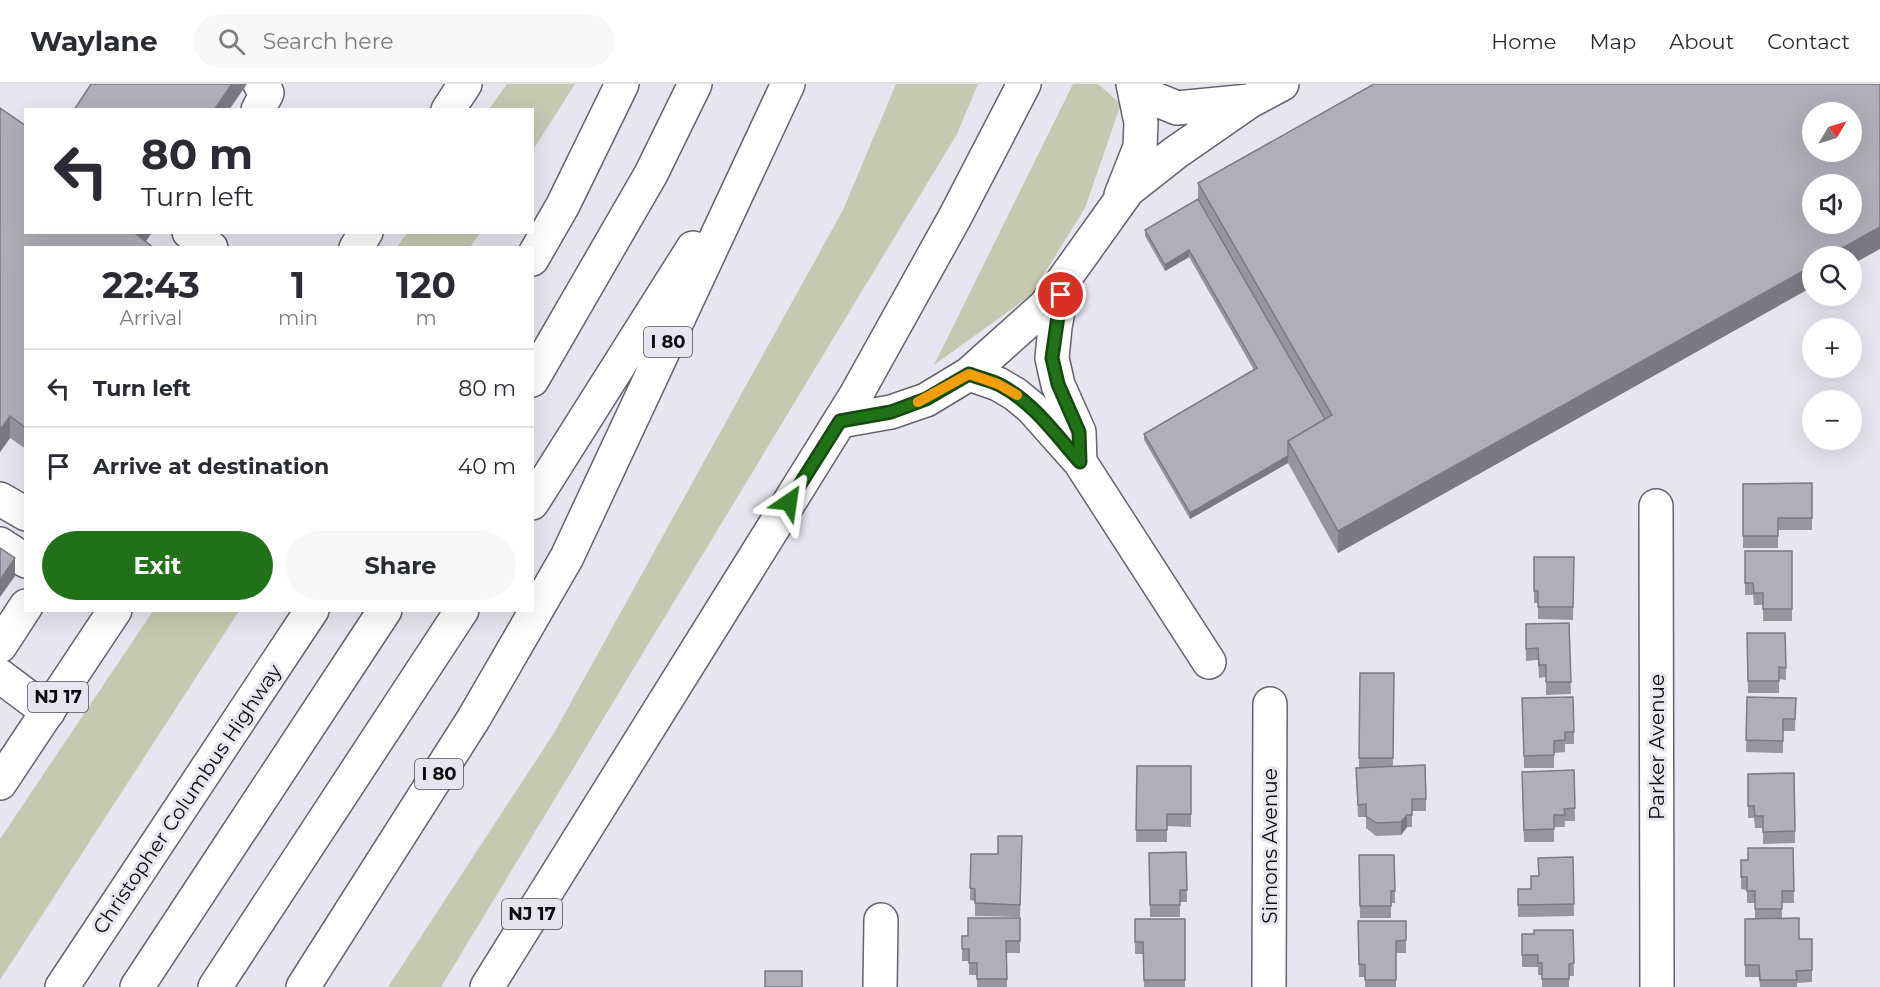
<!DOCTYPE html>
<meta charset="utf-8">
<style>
:root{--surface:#fff;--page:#f7f7f7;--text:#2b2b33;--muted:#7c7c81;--line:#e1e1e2;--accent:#217118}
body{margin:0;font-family:Montserrat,sans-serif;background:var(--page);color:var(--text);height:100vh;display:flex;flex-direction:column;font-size:22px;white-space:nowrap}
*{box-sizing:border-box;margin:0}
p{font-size:20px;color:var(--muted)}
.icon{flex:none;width:33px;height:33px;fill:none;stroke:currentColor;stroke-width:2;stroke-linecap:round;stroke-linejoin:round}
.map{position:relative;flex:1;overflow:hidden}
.drawer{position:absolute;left:24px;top:162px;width:510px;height:366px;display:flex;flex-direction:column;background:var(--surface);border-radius:0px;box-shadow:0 6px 24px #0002}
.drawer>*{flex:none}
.top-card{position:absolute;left:24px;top:24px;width:510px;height:126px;border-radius:0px;box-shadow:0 6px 24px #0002;background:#fff;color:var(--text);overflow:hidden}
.needle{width:39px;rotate:52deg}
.controls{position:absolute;left:1802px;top:18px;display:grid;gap:12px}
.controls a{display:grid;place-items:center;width:60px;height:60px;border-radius:50%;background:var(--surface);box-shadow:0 6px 24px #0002;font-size:30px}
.pin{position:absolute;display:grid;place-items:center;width:51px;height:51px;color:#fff;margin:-26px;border:3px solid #fff;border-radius:50%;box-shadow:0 2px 6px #0007}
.me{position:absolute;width:66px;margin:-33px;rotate:32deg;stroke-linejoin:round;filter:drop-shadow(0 0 4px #0008)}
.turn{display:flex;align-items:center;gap:21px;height:126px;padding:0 18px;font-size:27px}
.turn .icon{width:78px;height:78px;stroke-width:2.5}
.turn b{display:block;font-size:42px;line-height:51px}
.eta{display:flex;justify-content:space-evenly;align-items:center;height:102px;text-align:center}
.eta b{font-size:36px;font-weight:700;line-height:42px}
.action{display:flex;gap:12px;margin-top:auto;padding:12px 18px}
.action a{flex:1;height:69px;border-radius:36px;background:var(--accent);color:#fff;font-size:24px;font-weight:700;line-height:69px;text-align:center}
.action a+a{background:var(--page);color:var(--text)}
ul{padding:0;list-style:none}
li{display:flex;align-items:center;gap:18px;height:78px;padding:0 18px;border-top:2px solid var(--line)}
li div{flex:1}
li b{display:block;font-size:22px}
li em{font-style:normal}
header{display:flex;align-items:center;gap:36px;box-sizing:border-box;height:84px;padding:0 30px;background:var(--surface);border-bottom:2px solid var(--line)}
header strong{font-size:28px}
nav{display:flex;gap:33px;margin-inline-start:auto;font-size:21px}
.search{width:420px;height:54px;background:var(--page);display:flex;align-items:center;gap:15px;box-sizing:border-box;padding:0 21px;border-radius:33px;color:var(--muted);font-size:22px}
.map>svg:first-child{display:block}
.green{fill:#c6c9b1}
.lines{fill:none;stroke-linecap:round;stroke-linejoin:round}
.minor-casing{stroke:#64636b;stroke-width:36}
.highway-casing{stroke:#64636b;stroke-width:36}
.minor{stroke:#fff;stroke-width:33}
.highway{stroke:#fff;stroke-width:33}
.wall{fill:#97969f}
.shaded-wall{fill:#7b7a82}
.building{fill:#b0afb9;stroke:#7b7a82;stroke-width:1.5;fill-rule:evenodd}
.route-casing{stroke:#154910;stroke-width:15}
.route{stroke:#217118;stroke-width:10}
.slow{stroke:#f59e0b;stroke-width:10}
.labels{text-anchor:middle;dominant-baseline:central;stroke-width:6;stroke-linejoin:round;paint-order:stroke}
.shield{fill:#e7e6f0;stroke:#4e4d52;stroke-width:1.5}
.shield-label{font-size:18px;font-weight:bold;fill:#0c0b0e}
.street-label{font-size:20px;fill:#0c0b0e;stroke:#e7e6f0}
</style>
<header>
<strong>Waylane</strong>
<div class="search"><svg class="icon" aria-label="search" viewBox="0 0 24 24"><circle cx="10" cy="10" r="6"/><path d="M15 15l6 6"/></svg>Search here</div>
<nav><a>Home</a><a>Map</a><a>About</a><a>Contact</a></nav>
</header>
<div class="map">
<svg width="1880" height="903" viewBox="0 0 1880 903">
<rect width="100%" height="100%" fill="#e7e6f0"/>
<path class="green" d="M507,0H575L533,66L532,26L489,25Z
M896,0H978L957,50L441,903H388L554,649L843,126Z
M1073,0H1098L1121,20L1085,124L1031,211L934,281Z
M407,149V148L480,149L470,163H397Z
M153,527H239L0,896V755Z"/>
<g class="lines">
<g class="minor-casing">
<path id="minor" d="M1136,0L1150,13L1177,24L1249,17
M258,26L267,9L260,0
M1121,111L1140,63L1141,39L1133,0
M189,148L211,164
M1063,200L1055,243L1052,274L1058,301L1079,348L1080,378
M969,290L998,300L1015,310L1032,324L1080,378L1209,578
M840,337L891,328L926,316L969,290L1045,222L1128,106L1175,69L1250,17L1282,0
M0,415L26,430
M1656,422L1657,903
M0,460L26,477
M0,562L26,522
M0,592L48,628
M880,903L881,836
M1269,903L1270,620"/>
</g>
<g class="highway-casing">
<path id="highway" d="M448,26L465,0
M356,164L366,148
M532,175L563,121L622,0
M532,296L651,90L695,0
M532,419L693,164
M0,699L115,526
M62,903L312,526
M137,903L385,526
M215,903L462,526
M303,903L474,634L567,473L788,0
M487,903L856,311L955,133L1024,0"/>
</g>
<use href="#minor" class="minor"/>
<use href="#highway" class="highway"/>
</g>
<path class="wall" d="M0,24L151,148V150L26,164V365L10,354L0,368Z
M1198,99L1812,172V203L1338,469L1288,379L1190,435L1144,356V350L1254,286L1189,173L1165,187L1145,152V146L1198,115Z
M1812,399V446H1778V464H1743V400Z
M1745,467H1792V537H1763V521H1754L1753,511H1745Z
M1534,473H1574L1573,536L1538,535V519H1534Z
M1569,539L1571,610L1546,611V593L1539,594L1538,576L1526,577V540Z
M1747,549H1785L1786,596L1779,595V609H1748Z
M1394,589L1393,682L1426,715V727H1412V743H1407L1401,751L1376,752L1366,744V733H1358L1356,684H1359V674Z
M1747,613L1796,614L1795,647H1783V669L1746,668Z
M1522,614L1574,648V660H1565V668L1554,669V684H1524Z
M1137,682H1191V743L1167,742V758H1136Z
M1574,686L1575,737H1565V743H1554V758H1524L1522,700Z
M1794,689L1795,759L1763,760V744H1755L1754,734H1748V690Z
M1022,752L1020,833L975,832V817L970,816L971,770H998Z
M1793,764L1794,819H1782V834L1799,855H1812V898L1797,899V903H1760L1759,893H1745V835H1755V819H1747V806L1741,805V776H1748Z
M1186,768L1187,818H1180V833H1150L1149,769Z
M1359,771H1394L1395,819H1391V834H1360Z
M1573,773L1574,832L1518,833V805H1531L1539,792Z
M1020,834V869H1007V903H977V891H969V877H962V852H968Z
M1135,835H1185V903H1144L1143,870H1135Z
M1358,837H1406V869H1396V903H1365V893H1359Z
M1573,846L1574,892H1569V903H1542V891H1538V883H1522V850H1534Z"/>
<path class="shaded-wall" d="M232,0H247L229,26H214Z
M1880,143V165L1851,181V172H1828Z
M137,148H151V150L141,164L136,150Z
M1189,166V173L1165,187V181Z
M1812,182V203L1338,469V447Z
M10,332V354L0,368V346Z
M1288,372V379L1190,435V429Z
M15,474V492L0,513V496Z
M1407,731V743L1401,751V738Z"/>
<path class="building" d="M91,0H232L214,26H74Z
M1374,0H1880V143L1828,172H1812V182L1338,447L1288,357L1332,331L1198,99ZM1812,28H1851V68H1812ZM1812,100H1851V140H1812Z
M0,24L26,42V148H137L136,150L154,164H26V344L10,332L0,346Z
M1198,115L1325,335L1288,357V372L1190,429L1144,350L1257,284L1189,166L1165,181L1145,146Z
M1812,399V434H1778V452H1743V400Z
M0,464L15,474L0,496Z
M1745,467H1792V525H1763V509H1754L1753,499H1745Z
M1534,473H1574L1573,523H1538V507H1534Z
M1569,539L1571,598H1546V581H1539L1538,564L1526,565V540Z
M1747,549H1785L1786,584L1779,583V597H1748Z
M1360,589H1394L1393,674H1359Z
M1573,613L1574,648H1565V656L1554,657V671L1524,672L1522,614Z
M1747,613L1796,614L1795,635H1783V657L1746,656Z
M1425,681L1426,715H1412V731H1407L1401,738L1376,739L1366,732V720L1358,721L1356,684Z
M1137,682H1191V730H1167V746H1136Z
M1574,686L1575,724L1564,725L1565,731H1554V745L1524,746L1522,688Z
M1794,689L1795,747L1763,748V732H1755L1754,722H1748V690Z
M998,752H1022L1020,821L975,819V805L970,804L971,770H998Z
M1748,764H1793L1794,807H1782V825H1755V807H1747V793H1741V776H1748Z
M1186,768L1187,806H1180V821H1150L1149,769Z
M1359,771H1394L1395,807H1391V822H1360Z
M1573,773L1574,820L1518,821V805H1531V792H1539L1538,774Z
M968,834H1020V857H1006L1007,895H977V879H969V865H962V852H968Z
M1799,834V855H1812V886L1796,887L1797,896H1760L1759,881H1745V835Z
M1135,835H1185V896H1144L1143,858H1135Z
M1358,837H1406V856L1396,857V896H1365V881L1359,880Z
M1534,846H1573L1574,879L1569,880V895H1542V879H1538V871H1522V850H1534Z
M765,887H802V903H765Z"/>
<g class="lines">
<g class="route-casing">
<path id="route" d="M789,418L840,337L891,328L926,315L969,290C979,294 990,296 1000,301C1033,318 1056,351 1080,378L1079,348L1058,300L1052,274L1061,211"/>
</g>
<use href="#route" class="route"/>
<path class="slow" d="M918,318L969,290L998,300L1017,311"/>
</g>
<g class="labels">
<g class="shield">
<rect x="644" y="243" width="48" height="30" rx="4.5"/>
<rect x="28" y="598" width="60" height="30" rx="4.5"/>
<rect x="415" y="675" width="48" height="30" rx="4.5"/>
<rect x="502" y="815" width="60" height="30" rx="4.5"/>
</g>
<g class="shield-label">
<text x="668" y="258">I 80</text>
<text x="58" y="613">NJ 17</text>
<text x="439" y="690">I 80</text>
<text x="532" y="830">NJ 17</text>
</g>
<g class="street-label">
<text transform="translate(1657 663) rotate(-90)">Parker Avenue</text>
<text transform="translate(187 715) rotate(-56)">Christopher Columbus Highway</text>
<text transform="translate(1270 762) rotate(-90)">Simons Avenue</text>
</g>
</g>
</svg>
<div class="controls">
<a><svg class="needle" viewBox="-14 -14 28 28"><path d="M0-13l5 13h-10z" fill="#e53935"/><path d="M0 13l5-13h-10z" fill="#7c7c81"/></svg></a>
<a><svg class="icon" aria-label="sound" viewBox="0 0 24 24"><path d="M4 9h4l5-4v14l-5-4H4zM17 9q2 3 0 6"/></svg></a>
<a><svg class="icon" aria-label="search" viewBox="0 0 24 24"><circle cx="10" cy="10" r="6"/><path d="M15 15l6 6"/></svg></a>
<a>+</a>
<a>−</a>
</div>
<div class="pin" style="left:1061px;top:211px;background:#d93025"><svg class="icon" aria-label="arrive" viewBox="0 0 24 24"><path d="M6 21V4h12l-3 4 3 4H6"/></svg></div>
<svg class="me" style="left:789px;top:418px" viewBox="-20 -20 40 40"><path d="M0-17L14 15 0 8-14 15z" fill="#217118" stroke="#fff" stroke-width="4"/></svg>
<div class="top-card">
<div class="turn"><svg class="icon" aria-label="left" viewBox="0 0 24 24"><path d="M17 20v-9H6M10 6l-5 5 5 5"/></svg><div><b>80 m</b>Turn left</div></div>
</div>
<section class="drawer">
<div class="eta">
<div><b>22:43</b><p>Arrival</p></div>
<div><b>1</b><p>min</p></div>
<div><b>120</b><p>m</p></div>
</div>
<ul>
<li><svg class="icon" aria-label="left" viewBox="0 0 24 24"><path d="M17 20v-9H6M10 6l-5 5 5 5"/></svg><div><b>Turn left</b></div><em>80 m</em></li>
<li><svg class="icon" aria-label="arrive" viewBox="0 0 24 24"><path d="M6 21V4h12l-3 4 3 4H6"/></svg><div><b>Arrive at destination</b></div><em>40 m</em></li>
</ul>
<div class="action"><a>Exit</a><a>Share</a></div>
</section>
</div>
